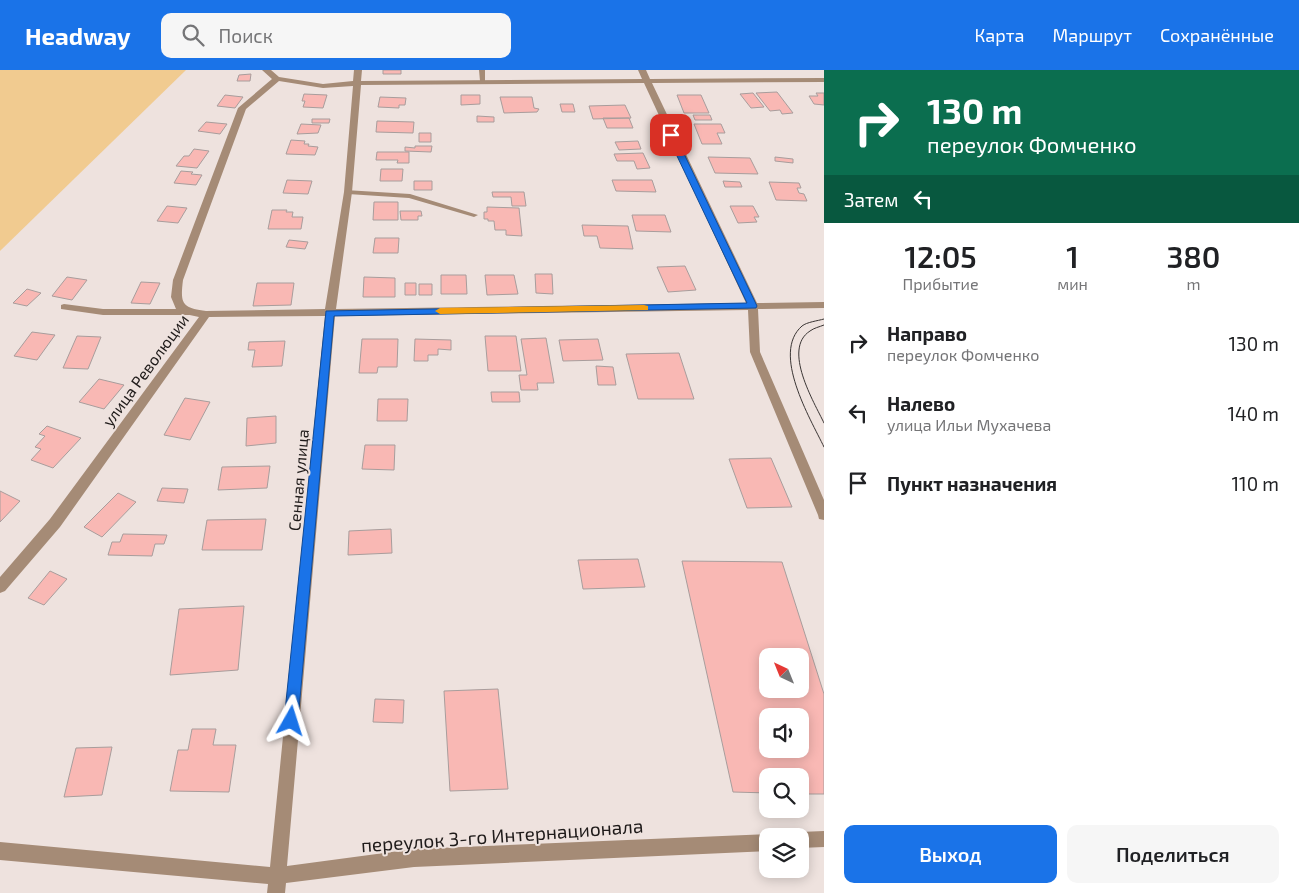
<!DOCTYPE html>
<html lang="ru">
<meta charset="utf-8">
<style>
:root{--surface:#fff;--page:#f6f6f6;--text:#202124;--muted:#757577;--accent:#1a73e8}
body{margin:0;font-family:"Exo 2",sans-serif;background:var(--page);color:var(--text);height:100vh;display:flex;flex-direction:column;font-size:19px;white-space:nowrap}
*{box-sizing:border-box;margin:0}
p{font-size:16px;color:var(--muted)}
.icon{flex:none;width:28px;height:28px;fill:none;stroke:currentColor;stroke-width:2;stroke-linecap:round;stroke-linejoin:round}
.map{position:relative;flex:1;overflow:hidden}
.sheet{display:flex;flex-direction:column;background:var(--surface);width:475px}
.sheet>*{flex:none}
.banner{background:#0b6e4f;color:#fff;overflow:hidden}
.needle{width:32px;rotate:317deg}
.buttons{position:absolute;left:759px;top:578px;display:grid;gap:10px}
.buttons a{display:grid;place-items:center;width:50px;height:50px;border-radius:10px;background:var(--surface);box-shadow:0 2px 12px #0003;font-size:25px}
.pin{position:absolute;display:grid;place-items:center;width:42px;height:42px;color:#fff;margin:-21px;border-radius:10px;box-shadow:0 2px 8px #0006}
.me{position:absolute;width:55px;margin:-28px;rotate:6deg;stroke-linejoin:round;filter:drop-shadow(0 0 4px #0008)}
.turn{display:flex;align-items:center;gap:18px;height:105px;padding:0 20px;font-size:22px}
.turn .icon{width:65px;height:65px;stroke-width:2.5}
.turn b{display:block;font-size:35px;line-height:42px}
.then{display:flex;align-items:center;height:48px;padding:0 20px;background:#0003;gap:10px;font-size:19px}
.eta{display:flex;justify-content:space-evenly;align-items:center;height:85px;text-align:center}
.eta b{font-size:30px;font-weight:600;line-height:35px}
.primary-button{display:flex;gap:10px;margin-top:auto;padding:10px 20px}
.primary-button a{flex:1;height:58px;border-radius:10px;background:var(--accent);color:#fff;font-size:20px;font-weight:600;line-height:58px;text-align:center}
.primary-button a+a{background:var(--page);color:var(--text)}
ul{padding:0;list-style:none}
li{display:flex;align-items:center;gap:15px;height:70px;padding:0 20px}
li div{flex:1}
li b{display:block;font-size:19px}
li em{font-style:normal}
header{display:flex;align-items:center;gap:30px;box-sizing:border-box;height:70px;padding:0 25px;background:var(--accent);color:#fff}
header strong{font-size:24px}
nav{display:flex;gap:28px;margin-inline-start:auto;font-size:18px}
.search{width:350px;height:45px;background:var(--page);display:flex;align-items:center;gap:12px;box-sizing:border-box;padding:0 18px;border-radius:10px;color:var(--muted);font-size:19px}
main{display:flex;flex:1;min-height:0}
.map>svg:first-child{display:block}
.green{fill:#f1cb90}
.building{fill:#f9b8b4;stroke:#a89d9c;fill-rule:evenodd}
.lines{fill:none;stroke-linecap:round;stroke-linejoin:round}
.service{fill:#a58b76;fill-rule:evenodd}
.minor{fill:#a58b76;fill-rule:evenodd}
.tram{stroke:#3a3534;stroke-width:1}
.route{fill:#1a73e8;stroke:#114b97}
.slow{fill:#f59e0b}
.labels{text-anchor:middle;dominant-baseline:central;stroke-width:4;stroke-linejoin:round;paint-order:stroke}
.street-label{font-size:16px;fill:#1f1b1a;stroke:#eee2de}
.near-street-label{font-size:19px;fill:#1f1b1a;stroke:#eee2de}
</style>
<header>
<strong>Headway</strong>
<div class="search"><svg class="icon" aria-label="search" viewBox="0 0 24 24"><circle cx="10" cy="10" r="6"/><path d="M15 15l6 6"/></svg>Поиск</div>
<nav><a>Карта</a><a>Маршрут</a><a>Сохранённые</a></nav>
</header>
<main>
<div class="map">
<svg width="824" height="823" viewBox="0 0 824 823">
<rect width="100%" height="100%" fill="#eee2de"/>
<path class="green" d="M0,0H186L0,181Z"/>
<path class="building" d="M383,0H401V4H383Z
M251,4L250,11H237L239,5Z
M777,22L793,43L782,44L780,40L770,41L756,23Z
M753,23L764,37L751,38L740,24Z
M816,23H824V35L814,34L809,26H818Z
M304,24L327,25L323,38L303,37L305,31H302Z
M225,25L243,27L235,38L217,36Z
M461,25H480V34L461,35Z
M677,25H701L709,43H684Z
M380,27L406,28L405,35H399V38L378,37Z
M500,27H532L534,38L539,39L537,42L504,43Z
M560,34H573L575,42H562Z
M625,35L631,48L593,49L589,36Z
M693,45H710L712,50H695Z
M477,46L494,47V52H477Z
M603,48H629L633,58H607Z
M312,49H330L329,53H312Z
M377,51L414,52L413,63L376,62Z
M206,52L227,54L220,64L198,61Z
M301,54L321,55L318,63L297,64Z
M694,54H721L725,63H717L722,74H702Z
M419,63H431V72H419Z
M291,70L305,71L304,74H309L308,76L318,77L315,85L286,84Z
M638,71L641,79L619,80L615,72Z
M415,76H432L431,82L405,81V77L415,78Z
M194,79L209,81L197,98L176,96L184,86H189Z
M377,82H409V93H397L398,90H376Z
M643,83L650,98L637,99L634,91H617L614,84Z
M708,87L750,88L758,104L715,103Z
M775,87L793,89V93L775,91Z
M381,99H403L402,111H380Z
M181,101L193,102L191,104L202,105L196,115L174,113Z
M287,110L312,111L308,124L283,123Z
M612,110H652L656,122L616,121Z
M414,111H432V120H414Z
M723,111L740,112L742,117H725Z
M769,112L799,113L801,118H797L799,123L804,124L807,131L776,130Z
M492,122H524L526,136H512L511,127H493Z
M374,132H398V150H373Z
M167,136L187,138L178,153L157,151Z
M730,136H753L759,147H754L757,152L738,153Z
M487,137L519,138L522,166L506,165V160H495L494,151H488V149H484V142H487Z
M272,140H287L286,142H293L292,147H303L301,159H268Z
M400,141H421L422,146H418V150H401Z
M632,145H665L671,162L636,161Z
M582,155L628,156L633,179L600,178L597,166H584Z
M375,168H399L398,183H373Z
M289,170L308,172L305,179L286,177Z
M685,196L696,220L668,222L657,197Z
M535,204H552L553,224L536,223Z
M441,205H466L467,224H441Z
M485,205H514L518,224L487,225Z
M67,207L87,210L72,230L52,226Z
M364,207L395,208V227H363Z
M141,212L160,213L150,234L131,233Z
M257,213H294L291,235L253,236Z
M405,213H416V225H405Z
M419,214H432V225H419Z
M27,219L41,223L27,236L13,233Z
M32,262L55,265L37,290L14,286Z
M77,266L101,267L88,299L63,298Z
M485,266H516L521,301H488Z
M546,268L554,313H537L538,320H521L519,305H527L521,269Z
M362,269H398L397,297H378L377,303H359Z
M415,269L451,270V280L438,279V285H428V291H414Z
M598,269L603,290L563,291L559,270Z
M285,271L282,296L252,297L255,280H248L249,272Z
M679,283L694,329H638L626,284Z
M596,296L613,297L616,315H598Z
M99,309L124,315L104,339L79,332Z
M491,322H519L520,332H492Z
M185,328L210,332L190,370L164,365Z
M378,329H408L407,351H377Z
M276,346V373L246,376L247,348Z
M47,356L81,368L53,398L31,390L41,379L35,377L45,366L39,364Z
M365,375H395L394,400L362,399Z
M771,388L792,437L747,438L729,389Z
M270,396L267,418L218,420L222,397Z
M162,418L188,419L184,433L157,431Z
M0,421L20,431L0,452Z
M118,423L136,432L102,467L84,457Z
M266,449L262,480H202L207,450Z
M391,459L392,483L348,485L349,461Z
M123,464L167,465L164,474H155L152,486L108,485L112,472H120Z
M638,489L645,517L583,519L578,490Z
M682,491L782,492L824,624V724H800V706H768V723L733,722ZM768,586H800V619H768ZM768,646H800V679H768Z
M50,501L67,509L44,535L28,528Z
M244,536L238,600L170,605L179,539Z
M498,619L508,719L450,721L444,621Z
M375,629L404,630L403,653L373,652Z
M192,659H216L213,675H236L229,722L170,721L178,680H188Z
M112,677L102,725L64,727L76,678Z"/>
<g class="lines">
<path class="service" d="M479,0H485V12L480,11Z
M345,120L410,124L478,145L474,147L409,128L348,124H345Z
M64,234L103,239H189L193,242L189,245H103L61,239V235Z"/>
<path class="minor" d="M262,0H271L279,7L323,14L353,11L354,0H362L361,11L642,9L638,0H646L650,9L824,8V12L652,13L757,233L824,232V238L758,239L760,282L824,430V450L819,449L818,445L750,282L748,240L335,246L287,796L414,779L768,764L774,766H768V781L414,797L286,813L285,823H267L268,814L0,790V772L270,797L325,246L209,247L60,457L5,521L0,523V507L50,449L199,247L185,244L176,239L171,227L173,210L238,38L272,9ZM279,11L323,18L353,16L344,122L325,239L206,241C182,238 180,234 183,210L246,39ZM644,13L746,233L336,239L352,122L361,15Z
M824,761V777L800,778V766H793L800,762Z"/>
<path class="tram" d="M824,249C817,251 807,252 802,256C771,283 810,348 824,377
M824,255C819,257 814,258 810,261C782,279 814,332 824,353"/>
</g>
<path class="route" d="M668,63L675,65L757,236L756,238L334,246L298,651L296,656L291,658L286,656L284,651L326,241L747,233L667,65Z"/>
<path class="slow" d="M644,235L648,236V240L440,244L435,241L440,238Z"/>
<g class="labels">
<g class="street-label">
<text transform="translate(145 300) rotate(-54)">улица Революции</text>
<text transform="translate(298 410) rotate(-85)">Сенная улица</text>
</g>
<g class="near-street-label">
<text transform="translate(502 765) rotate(-4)">переулок 3-го Интернационала</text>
</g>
</g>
</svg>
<div class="buttons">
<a><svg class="needle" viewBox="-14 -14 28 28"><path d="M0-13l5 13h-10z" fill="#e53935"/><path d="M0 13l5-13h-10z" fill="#757577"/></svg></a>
<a><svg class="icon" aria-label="sound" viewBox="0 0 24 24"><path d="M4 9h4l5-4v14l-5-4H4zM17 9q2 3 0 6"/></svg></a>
<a><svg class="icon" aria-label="search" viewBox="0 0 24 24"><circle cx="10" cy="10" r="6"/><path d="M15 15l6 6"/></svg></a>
<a><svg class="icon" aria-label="layers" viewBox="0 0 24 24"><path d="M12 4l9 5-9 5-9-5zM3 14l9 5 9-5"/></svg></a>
</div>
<div class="pin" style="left:671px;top:65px;background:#d93025"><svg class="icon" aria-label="arrive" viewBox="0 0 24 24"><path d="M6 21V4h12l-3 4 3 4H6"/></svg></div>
<svg class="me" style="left:291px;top:651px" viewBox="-20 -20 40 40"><path d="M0-17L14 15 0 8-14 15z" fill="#1a73e8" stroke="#fff" stroke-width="4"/></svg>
</div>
<section class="sheet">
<div class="banner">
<div class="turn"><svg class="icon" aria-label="right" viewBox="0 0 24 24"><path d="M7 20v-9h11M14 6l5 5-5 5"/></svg><div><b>130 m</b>переулок Фомченко</div></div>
<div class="then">Затем<svg class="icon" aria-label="left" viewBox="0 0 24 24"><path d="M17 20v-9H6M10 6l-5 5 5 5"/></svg></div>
</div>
<div class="eta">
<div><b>12:05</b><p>Прибытие</p></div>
<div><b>1</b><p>мин</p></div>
<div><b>380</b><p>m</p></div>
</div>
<ul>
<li><svg class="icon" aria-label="right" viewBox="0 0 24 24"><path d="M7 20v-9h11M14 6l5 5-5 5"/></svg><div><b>Направо</b><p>переулок Фомченко</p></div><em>130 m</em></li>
<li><svg class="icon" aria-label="left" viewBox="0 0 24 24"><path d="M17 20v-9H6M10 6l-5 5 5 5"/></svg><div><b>Налево</b><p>улица Ильи Мухачева</p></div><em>140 m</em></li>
<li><svg class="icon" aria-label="arrive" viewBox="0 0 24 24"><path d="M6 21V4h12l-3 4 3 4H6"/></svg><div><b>Пункт назначения</b></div><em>110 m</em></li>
</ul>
<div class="primary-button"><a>Выход</a><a>Поделиться</a></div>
</section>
</main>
